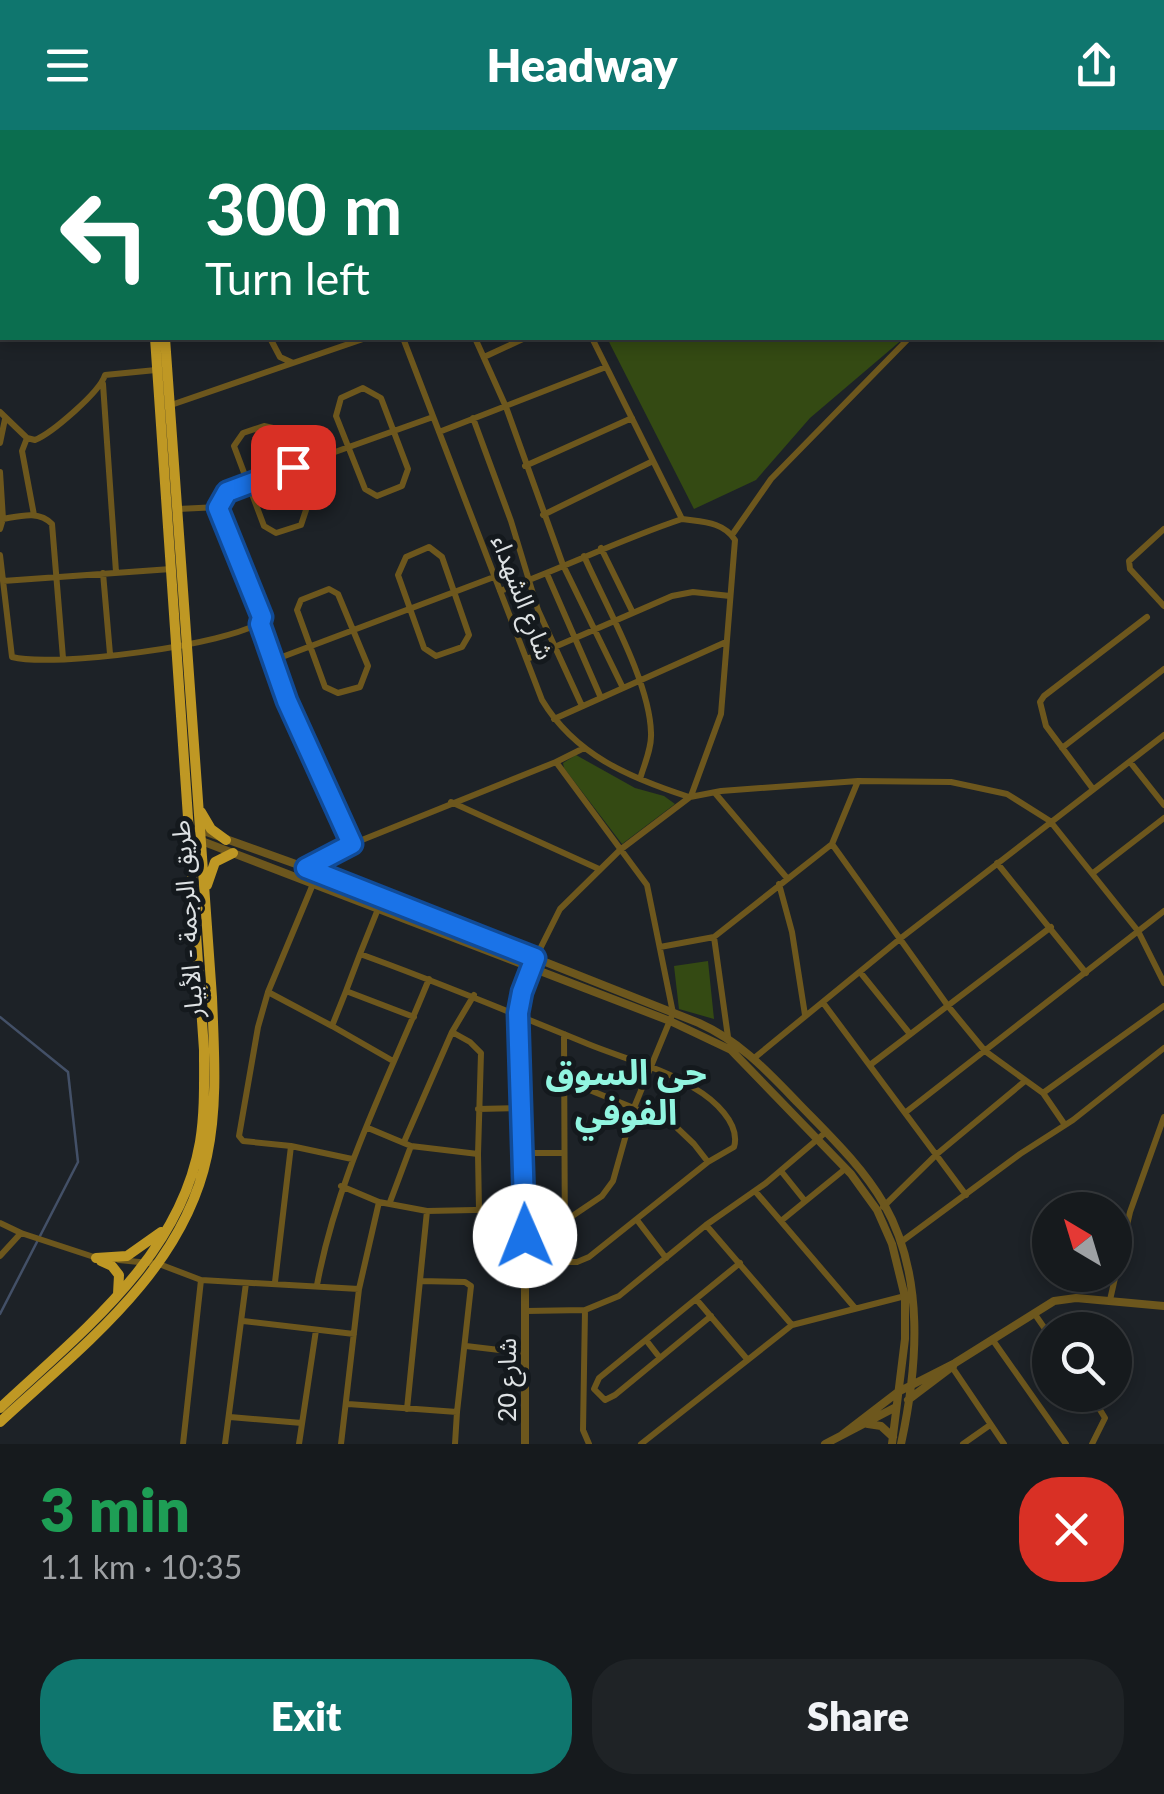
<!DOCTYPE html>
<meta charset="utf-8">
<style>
:root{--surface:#161a1d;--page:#1f2326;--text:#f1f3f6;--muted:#9ea1a4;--line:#35383b;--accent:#0f766e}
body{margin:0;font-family:Lato,"Noto Sans Arabic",sans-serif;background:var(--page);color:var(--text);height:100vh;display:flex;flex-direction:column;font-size:38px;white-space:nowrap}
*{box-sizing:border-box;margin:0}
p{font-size:32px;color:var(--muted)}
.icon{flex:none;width:55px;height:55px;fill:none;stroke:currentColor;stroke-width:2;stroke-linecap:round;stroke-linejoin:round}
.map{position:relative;height:1314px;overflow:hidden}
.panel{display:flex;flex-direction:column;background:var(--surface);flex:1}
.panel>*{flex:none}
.top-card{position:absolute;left:0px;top:0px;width:1165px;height:210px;box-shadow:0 5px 15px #0003,0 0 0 2px var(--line);background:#0b6e4f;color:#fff;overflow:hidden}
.needle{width:65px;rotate:322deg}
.buttons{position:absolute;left:1032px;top:1062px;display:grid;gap:20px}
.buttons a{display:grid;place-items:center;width:100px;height:100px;border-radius:50%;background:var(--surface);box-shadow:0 5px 15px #0003,0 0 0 2px var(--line);font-size:50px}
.pin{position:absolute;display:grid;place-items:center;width:85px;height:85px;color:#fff;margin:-42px;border-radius:20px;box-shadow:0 5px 15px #0006}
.me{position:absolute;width:110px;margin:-55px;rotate:359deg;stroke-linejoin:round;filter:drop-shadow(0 0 8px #0008)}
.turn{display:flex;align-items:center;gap:35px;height:210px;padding:0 40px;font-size:45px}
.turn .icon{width:130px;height:130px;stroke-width:2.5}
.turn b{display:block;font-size:70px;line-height:85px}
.round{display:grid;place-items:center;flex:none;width:105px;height:105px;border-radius:40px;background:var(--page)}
.head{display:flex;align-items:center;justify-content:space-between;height:170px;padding:0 40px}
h1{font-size:60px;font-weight:800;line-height:75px;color:#1e9e55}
.cta{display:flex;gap:20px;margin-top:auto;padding:20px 40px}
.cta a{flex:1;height:115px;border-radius:40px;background:var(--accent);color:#fff;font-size:40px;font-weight:800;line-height:115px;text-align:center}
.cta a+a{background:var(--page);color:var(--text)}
header{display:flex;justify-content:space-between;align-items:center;height:130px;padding:0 40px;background:var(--accent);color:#fff;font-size:45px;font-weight:800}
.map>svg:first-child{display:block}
.green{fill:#344a13}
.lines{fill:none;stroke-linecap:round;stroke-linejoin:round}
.stream{stroke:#435067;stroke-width:2.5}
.minor{stroke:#6d571d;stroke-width:6}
.tertiary{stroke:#6d571d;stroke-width:8}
.trunk{stroke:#bf9824;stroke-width:10}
.route-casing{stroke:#114b97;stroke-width:25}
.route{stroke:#1a73e8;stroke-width:18}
.labels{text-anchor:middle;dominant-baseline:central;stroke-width:10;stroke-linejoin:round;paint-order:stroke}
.street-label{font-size:25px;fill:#dee2e4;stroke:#14191d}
.district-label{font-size:35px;font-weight:bold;fill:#91f5e0;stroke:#14191d}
</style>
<header><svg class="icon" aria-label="menu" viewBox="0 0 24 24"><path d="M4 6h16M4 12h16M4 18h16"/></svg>Headway<svg class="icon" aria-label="share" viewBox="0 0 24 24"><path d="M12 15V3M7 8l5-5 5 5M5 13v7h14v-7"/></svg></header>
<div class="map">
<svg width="1164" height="1314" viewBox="0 0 1164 1314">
<rect width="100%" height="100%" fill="#1d2227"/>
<path class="green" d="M607,208H904L810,288L756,350L694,379Z
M576,625L635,658L664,666L675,674L622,714L564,638L563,633Z
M708,831L714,889L679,879L674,836Z"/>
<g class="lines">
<path class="stream" d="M0,887L68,942L78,1032L0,1184"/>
<path class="minor" d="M12,0V2
M46,0V2
M199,0L200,2
M300,0L301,2
M328,0L329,2
M393,0L395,2
M553,0L554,2
M597,0L599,2
M687,0L688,2
M822,0L823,2
M1030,0L1031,2
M222,2L228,0
M497,2L503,0
M636,2L642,0
M804,2L810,0
M1060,2L1063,0
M1136,2L1138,0
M0,99H2
M0,171L2,168
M0,206H2
M270,208L280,227L293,233L366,208
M403,208L542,570C575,625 630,648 689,667
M475,208L506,277L563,435L623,558
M592,208L682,389C701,392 723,391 735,410L721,584L691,666
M484,227L525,208
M103,254L116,442
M363,258L381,268L408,339L402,356L377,366L365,359L336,286L341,268Z
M171,275L293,233
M0,282L27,308L35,310C52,303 100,262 105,245L156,240
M473,288L511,391L538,480L582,576
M264,296L273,298L281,305L306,380L301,395L276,403L264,396L234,316L243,303Z
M439,302L606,237
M27,308L22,321L34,385
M0,313L5,289
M525,336L632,288
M0,342L3,389L0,399
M178,379L219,377L224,364L248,353L433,287
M543,385L653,331
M3,389C20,386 39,380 52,394L63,528
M1164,399L1129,431L1130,439L1164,476
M732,405L771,349L909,208
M429,417L442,427L469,505L462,517L436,526L424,518L398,445L406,427Z
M601,418L632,481
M0,425L12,527C54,538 229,515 263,491L219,377
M584,426C605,474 650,552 651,603C652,618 644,635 640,649
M103,443L110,524
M547,444L601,568
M3,451L171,439
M329,459L338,464L368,536L360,557L338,563L325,557L297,480L301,470Z
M500,461C561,439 619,410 682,389
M261,494L287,571L352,714
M527,529L672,466L693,462L730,466
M274,530L494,447
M554,589L726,512
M1062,618L1164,539
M1130,632L1164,675
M1093,659L1046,596L1040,572L1044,566L1147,487
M715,663L787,748
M451,672L599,739
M832,714L948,876L985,921L1043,963L1065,995
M997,733L1086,843
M318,742L268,862L332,896
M1093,743L1164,688
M296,747L306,738L352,714L556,632
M779,754L792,802L805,885
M714,807L728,907
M660,817L714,807L832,714L858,651
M360,824L378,779
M535,829L560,779L620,720L690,667L721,661L858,651L951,652L1007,664L1050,691L1138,801L1164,853
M860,842L910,904
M346,861L332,896L393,931
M268,862L258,897L239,1006L243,1011L291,1016
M474,865L452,902L470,912L481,923L478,1024
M824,874L966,1065
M414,887L346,861L360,824C438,852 512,883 588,914C622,928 663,938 694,958C713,969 741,993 734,1017L708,1032L589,1127L577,1132H526
M564,904L565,1132
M753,929L901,808L1164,605
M870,935L1051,797
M565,950L673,994L694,1014L708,1032
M1043,963L1164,876
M478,979L521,978
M906,982L1164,781
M368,998L411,1016L478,1024L479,1080
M404,1012L452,902
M525,1023H564
M781,1041L805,1071
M341,1056L379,1072
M755,1061L855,1178
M390,1072L411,1016
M883,1077L937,1024L1025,951
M637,1090L666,1128
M565,1091L602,1066L613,1051L633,980L673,883L647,755L556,632L584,618
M781,1091L845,1039
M0,1093L21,1103L97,1128
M706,1095L792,1195
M901,1112L1020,1024L1073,990L1164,918
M0,1126L21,1103
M119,1130L159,1134L201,1150L359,1159L379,1072L427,1081L525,1079
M275,1152L291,1016L352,1029
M317,1155C337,1047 388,950 429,849
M696,1169L747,1229
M1110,1170L1130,1082L1164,987
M585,1180L583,1300L589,1314
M526,1181L585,1180L619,1166L706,1095L766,1053L826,1002
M1034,1183L1050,1206
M711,1186L615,1265L605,1270L594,1259L599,1248L740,1133
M243,1191L354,1204
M992,1209L1066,1314
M646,1210L660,1228
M466,1216L525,1223
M952,1237L1004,1314
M1091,1265L1105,1288L1092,1314
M348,1274L457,1282L471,1156L465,1152L420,1151
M407,1279L427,1081
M230,1287L302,1293
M183,1314L201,1150
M225,1314L246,1153
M299,1314L316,1200
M341,1314L359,1159
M455,1314L457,1282
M641,1314L792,1195L909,1165
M963,1314L990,1295"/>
<path class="tertiary" d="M198,699L318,742L699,893C741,912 768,942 799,974C829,1005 862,1036 884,1074C925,1146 918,1236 901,1314
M199,710L670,891L731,920L851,1044L877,1080L892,1114L905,1167V1209L892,1314
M908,1270L953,1236
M868,1294L881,1296L893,1307
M842,1305L898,1262L955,1233L1054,1171L1076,1168L1164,1176
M525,1314V1023L518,883L521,862L532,836
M825,1314L896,1277"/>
<path class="trunk" d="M140,0L141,2
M150,0L151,2
M201,682L211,699L226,710
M207,755L215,732L233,723
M96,1128L127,1126L161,1102
M101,1131L112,1136L119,1145L118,1164
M0,1278C80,1203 180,1127 200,1012C205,982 204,951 204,920L155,208
M0,1292C81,1217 183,1141 207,1026C218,974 214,921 212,867L165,208"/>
</g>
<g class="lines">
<g class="route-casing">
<path id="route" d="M293,337L227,362L218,378L262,487L260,494L287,571L352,714L306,738L535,828L522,862L518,883L525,1106"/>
</g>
<use href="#route" class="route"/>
</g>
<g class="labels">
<g class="street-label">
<text transform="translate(524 467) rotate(69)">شارع الشهداء</text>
<text transform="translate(186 789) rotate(-94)">طريق الرجمة - الأبيار</text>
<text transform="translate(506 1250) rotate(-90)">شارع 20</text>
</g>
<g class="district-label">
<text x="626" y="941">حي السوق<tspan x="626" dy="40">الفوفي</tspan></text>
</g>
</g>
</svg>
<div class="buttons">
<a><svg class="needle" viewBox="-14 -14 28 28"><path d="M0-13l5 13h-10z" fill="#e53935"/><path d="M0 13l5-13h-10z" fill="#9ea1a4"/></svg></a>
<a><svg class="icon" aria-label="search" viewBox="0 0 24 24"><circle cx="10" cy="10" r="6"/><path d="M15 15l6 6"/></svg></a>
</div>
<div class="pin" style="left:293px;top:337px;background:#d93025"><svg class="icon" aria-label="arrive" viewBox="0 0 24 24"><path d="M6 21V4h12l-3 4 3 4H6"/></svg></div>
<svg class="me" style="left:525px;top:1106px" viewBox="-20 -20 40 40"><circle r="19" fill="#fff"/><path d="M0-13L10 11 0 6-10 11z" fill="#1a73e8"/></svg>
<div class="top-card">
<div class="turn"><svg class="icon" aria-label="left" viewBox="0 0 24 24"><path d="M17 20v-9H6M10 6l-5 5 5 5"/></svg><div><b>300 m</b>Turn left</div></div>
</div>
</div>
<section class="panel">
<div class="head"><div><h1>3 min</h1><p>1.1 km · 10:35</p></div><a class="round" style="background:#d93025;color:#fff"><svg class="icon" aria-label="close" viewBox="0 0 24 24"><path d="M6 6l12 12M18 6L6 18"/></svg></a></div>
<div class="cta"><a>Exit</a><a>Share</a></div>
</section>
